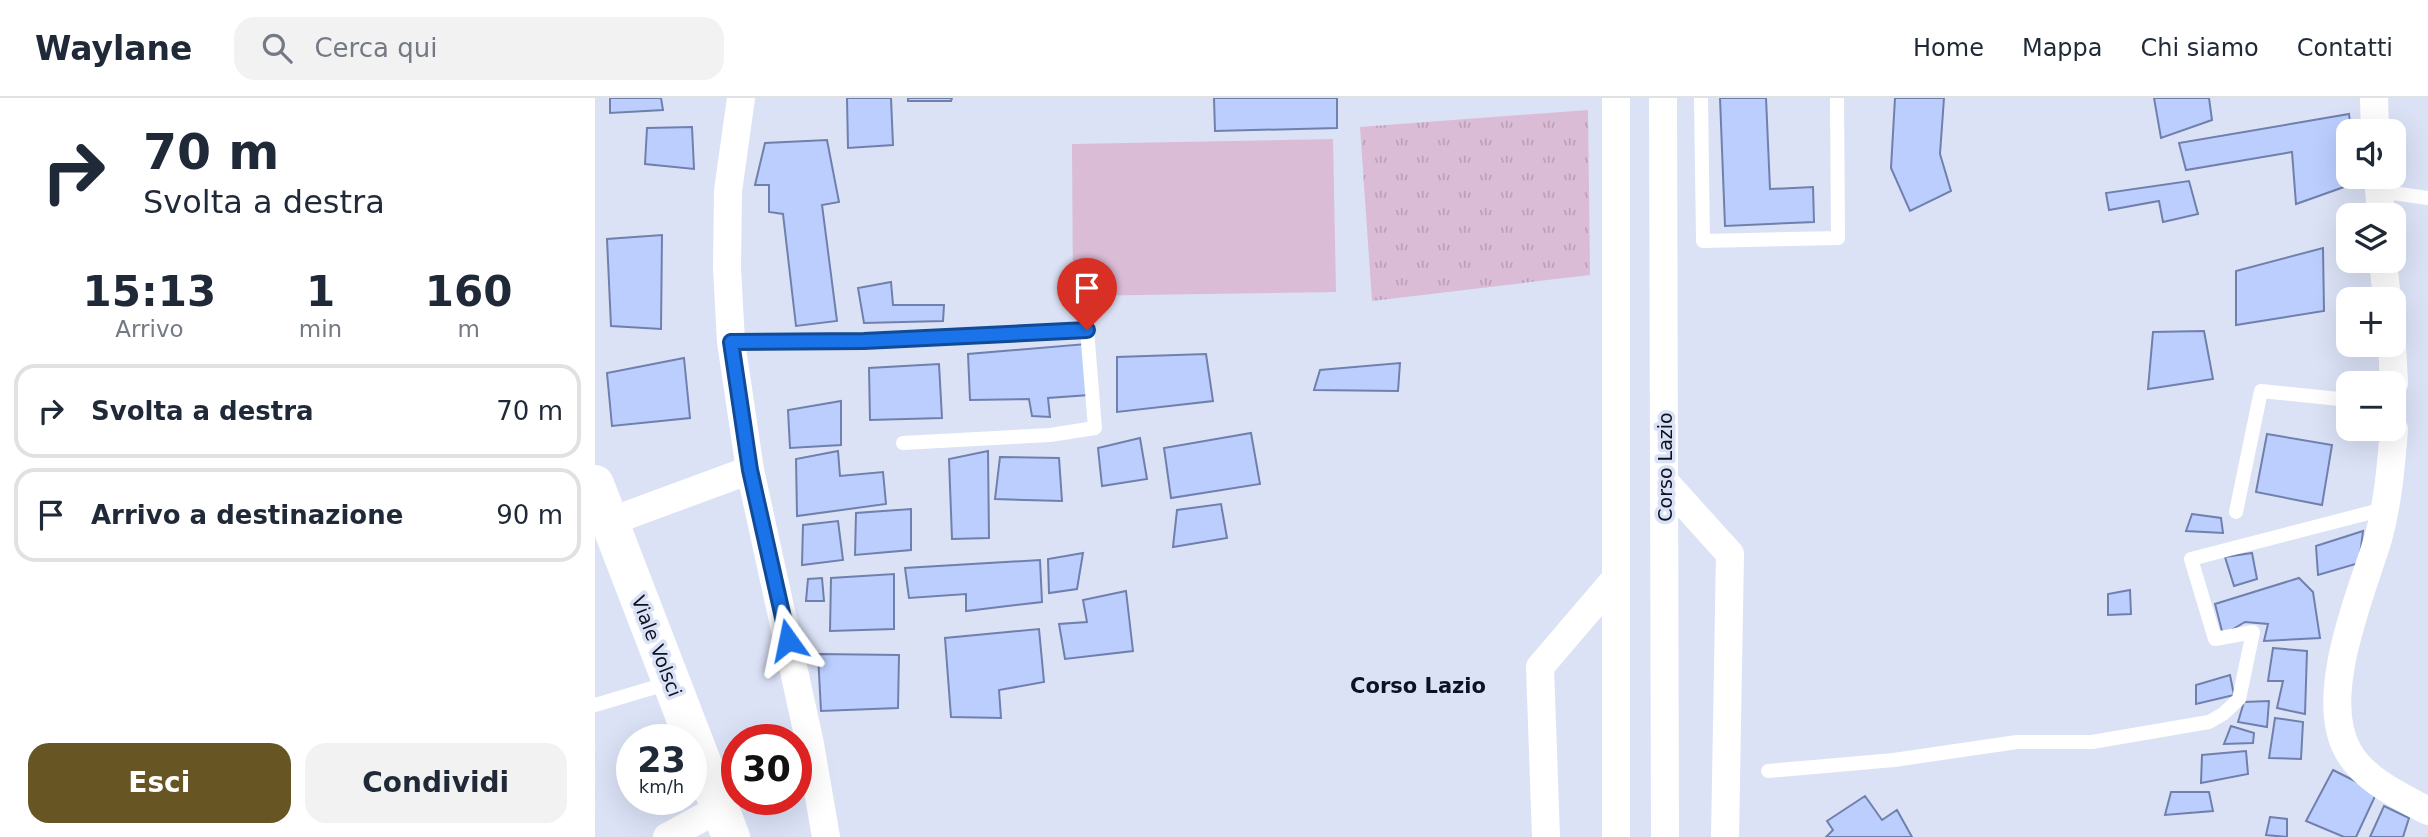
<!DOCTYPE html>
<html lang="it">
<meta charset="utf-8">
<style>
:root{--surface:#fff;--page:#f2f2f3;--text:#1f2937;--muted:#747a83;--line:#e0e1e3;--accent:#675523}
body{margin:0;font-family:"DejaVu Sans",sans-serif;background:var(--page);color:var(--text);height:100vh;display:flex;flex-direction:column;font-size:26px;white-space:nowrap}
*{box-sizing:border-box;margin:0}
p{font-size:23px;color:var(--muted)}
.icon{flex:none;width:38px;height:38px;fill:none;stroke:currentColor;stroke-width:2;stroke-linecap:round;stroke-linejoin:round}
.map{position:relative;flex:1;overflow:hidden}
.sheet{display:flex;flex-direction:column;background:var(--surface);width:595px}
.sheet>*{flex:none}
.hud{background:#fff;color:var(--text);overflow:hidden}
.controls{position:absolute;left:1741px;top:21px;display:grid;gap:14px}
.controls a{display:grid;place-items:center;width:70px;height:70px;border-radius:14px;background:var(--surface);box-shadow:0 7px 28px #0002;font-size:35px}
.speed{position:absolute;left:21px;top:626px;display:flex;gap:14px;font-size:35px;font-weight:700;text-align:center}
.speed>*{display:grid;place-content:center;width:91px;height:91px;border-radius:50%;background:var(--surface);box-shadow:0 7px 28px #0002;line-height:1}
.speed small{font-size:18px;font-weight:400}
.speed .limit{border:10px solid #d22;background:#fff;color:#111}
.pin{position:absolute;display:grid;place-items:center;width:60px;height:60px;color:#fff;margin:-72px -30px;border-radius:50% 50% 50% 0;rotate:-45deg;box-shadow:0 0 7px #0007}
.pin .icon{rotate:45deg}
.me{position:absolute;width:77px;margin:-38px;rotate:348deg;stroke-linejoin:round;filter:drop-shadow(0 0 5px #0008)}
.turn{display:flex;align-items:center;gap:24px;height:147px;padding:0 28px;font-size:32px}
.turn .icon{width:91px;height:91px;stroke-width:2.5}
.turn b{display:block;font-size:49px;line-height:60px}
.eta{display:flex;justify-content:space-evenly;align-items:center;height:119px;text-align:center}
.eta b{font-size:42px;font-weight:700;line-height:49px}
.action{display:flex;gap:14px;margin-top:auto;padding:14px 28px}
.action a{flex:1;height:80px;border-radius:21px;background:var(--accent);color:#fff;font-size:28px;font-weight:700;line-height:80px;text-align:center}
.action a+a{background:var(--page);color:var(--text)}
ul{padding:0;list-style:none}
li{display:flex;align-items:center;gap:21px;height:94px;margin:0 14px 10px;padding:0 14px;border:4px solid var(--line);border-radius:21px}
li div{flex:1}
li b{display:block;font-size:26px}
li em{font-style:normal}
header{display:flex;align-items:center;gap:42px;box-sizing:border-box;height:98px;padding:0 35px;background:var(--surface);border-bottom:2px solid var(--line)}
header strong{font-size:33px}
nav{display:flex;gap:38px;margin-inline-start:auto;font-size:24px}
.search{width:490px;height:63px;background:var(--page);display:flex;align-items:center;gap:18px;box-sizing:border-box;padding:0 24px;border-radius:21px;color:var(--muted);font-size:26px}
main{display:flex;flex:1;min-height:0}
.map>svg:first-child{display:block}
.park{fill:url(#park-tufts)}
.garden{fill:#dabcd7}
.building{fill:#bbcefe;stroke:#7080ad;stroke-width:2}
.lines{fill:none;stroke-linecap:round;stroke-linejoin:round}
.service{stroke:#fff;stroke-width:14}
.minor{stroke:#fff;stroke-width:28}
.primary{stroke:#fff;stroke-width:38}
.route-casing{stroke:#114b97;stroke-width:18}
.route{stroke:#1a73e8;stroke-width:12}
.labels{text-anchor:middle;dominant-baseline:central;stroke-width:7;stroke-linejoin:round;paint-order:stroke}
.street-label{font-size:19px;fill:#0d1223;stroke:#dbe2f6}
.neighbourhood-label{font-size:21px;font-weight:bold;fill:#0d1223;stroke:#dbe2f6}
</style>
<header>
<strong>Waylane</strong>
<div class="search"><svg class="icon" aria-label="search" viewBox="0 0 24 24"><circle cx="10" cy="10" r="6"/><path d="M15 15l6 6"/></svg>Cerca qui</div>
<nav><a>Home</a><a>Mappa</a><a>Chi siamo</a><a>Contatti</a></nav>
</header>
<main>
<section class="sheet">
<div class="hud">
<div class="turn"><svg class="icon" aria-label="right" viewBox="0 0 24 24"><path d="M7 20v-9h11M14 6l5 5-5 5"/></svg><div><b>70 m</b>Svolta a destra</div></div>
</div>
<div class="eta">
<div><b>15:13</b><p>Arrivo</p></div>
<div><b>1</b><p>min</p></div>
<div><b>160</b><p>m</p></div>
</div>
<ul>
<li><svg class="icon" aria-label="right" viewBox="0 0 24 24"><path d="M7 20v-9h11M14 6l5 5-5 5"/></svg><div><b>Svolta a destra</b></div><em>70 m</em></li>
<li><svg class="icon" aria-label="arrive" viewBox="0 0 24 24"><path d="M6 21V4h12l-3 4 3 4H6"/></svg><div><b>Arrivo a destinazione</b></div><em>90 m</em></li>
</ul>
<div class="action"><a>Esci</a><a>Condividi</a></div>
</section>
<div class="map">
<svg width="1833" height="739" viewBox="0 0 1833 739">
<defs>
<pattern id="park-tufts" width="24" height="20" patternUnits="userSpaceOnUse" patternTransform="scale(1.75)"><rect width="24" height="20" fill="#dabcd7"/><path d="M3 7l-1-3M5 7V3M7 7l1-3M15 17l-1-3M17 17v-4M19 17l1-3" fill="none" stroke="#baa1b8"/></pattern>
</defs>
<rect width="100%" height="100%" fill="#dbe2f6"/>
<path class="park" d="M993,12L995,177L777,203L765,29Z"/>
<path class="garden" d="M738,41L741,194L478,198L477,46Z"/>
<path class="building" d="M15,0H66L68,12L15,15Z
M252,0H296L298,47L253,50Z
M313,0H357L356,3H313Z
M619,0H742V30L620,33Z
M1125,0H1171L1175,91L1218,89L1219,124L1130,128Z
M1300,0H1349L1345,56L1356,93L1315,113L1296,70Z
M1559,0H1614L1617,22L1566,40Z
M1754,16L1756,33H1754V79H1762L1763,84L1701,106L1697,54L1591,72L1584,45Z
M97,29L99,71L50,66L52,30Z
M232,42L244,104L227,107L242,223L201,228L188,116L174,114V87H160L170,45Z
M1594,83L1603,116L1568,124L1564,103L1514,112L1511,95Z
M67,137L66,231L16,228L12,141Z
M1728,150L1729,213L1641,227V173Z
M296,184L298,207H349L348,223L269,225L263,190Z
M1609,233L1618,281L1553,291L1558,234Z
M491,246L494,297L453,300L455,319L437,318L434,301L375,302L373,256Z
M611,256L618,303L522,314V259Z
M89,260L95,320L17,328L12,275Z
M805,265L803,293L719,292L725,272Z
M344,266L347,320L275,322L274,270Z
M246,303V347L195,350L193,312Z
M656,335L665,386L576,400L569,350Z
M1672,336L1737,347L1727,407L1661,394Z
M545,340L552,381L507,388L503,350Z
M243,353L245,378L288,374L291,406L202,418L201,361Z
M393,353L394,440L357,441L354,361Z
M405,359L464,360L467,403L400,401Z
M626,406L632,440L578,449L582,412Z
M316,411V452L260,457L261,415Z
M1597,416L1626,420L1628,435L1591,433Z
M243,423L248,462L207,467L208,427Z
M1768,433L1764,465L1723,477L1721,448Z
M488,455L482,491L454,495L453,461Z
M1657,455L1662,481L1639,488L1630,459Z
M445,462L447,504L371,513V496L314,500L310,470Z
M299,476V531L235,533L236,480Z
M227,480L229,503H211L213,481Z
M1704,480L1718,494L1725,540L1669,543L1673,526L1650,524L1628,537L1620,506Z
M1535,492L1536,516L1513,517V496Z
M531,493L538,553L470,561L464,526L492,524L488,502Z
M444,531L449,584L404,592L406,620L356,619L350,540Z
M1678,550L1712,553L1710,616L1682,610L1688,583H1673Z
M223,556L304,557L303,610L226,613Z
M1635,577L1639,597L1601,606V587Z
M1674,603L1672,629L1643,624L1649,604Z
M1680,620L1708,624L1706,661L1674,660Z
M1636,628L1659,635L1658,645L1629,646Z
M1651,653L1653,676L1606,685L1607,657Z
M1738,672L1782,694L1761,739H1749L1711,723Z
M1576,694H1614L1618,713L1570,717Z
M1270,698L1287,722L1302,712L1317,739H1231L1238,732L1232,723Z
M1789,708L1814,720L1808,739H1775Z
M1675,719L1692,721V739L1671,737Z"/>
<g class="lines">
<path class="service" d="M1106,0L1108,143L1243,140L1242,0
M1784,93L1833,100
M136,244L269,243L492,232L500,330L455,337L308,345
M1641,414L1666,293L1754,302
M0,607L74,585
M1173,673L1299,662L1422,644H1497L1614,624L1628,616L1644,601L1658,534L1620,541L1596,461L1789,411"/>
<path class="minor" d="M146,0L133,93L132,170L136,244L155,372L215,646L231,739
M1021,0V739
M1068,0L1070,739
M1779,0L1780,33
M1783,79L1786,117
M1788,163L1792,201
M1797,247L1799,285
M1799,331C1796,368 1793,405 1783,441C1766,497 1722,598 1753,653C1769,682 1805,698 1833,713
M1070,384L1135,456L1130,739
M14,424L155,372
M72,739L125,710
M951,739L945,569L1021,480"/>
<path class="primary" d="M0,386L136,739"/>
</g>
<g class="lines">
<g class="route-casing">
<path id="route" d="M193,542L155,372L136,244L269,243L492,232"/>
</g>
<use href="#route" class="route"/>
</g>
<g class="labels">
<g class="street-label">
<text transform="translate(1070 369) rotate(-90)">Corso Lazio</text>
<text transform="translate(62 548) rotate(69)">Viale Volsci</text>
</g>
<g class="neighbourhood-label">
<text x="823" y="588">Corso Lazio</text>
</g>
</g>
</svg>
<div class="controls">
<a><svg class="icon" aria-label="sound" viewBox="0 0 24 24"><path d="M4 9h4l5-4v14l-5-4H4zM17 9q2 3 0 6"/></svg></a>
<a><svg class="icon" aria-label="layers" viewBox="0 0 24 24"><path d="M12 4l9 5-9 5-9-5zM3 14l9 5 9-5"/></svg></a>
<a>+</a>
<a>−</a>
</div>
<div class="speed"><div>23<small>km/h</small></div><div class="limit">30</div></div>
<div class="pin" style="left:492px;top:232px;background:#d93025"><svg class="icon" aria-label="arrive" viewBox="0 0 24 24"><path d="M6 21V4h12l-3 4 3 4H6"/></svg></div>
<svg class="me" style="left:193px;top:542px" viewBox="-20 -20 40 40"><path d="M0-17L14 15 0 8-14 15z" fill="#1a73e8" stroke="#fff" stroke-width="4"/></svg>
</div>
</main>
